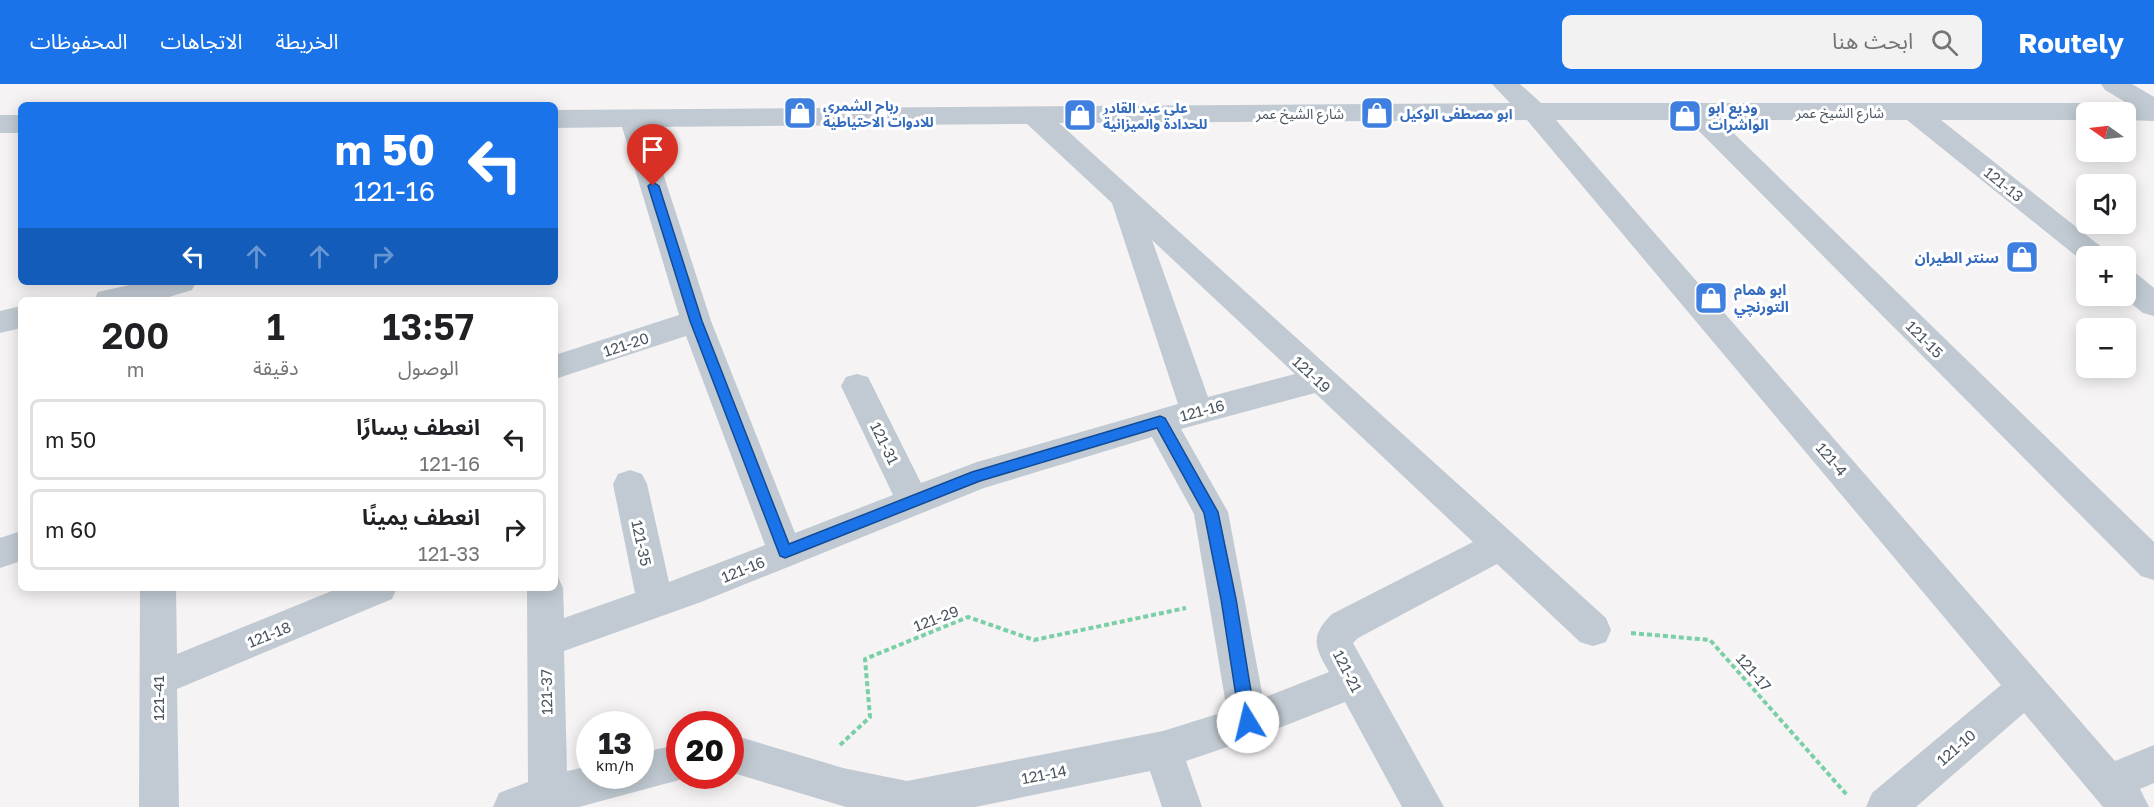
<!DOCTYPE html>
<html lang="ar">
<meta charset="utf-8">
<style>
:root{--surface:#fff;--page:#f2f2f2;--text:#202124;--muted:#757577;--line:#e0e0e0;--accent:#1a73e8}
body{margin:0;font-family:"Golos Text","Noto Sans Arabic",sans-serif;background:var(--page);color:var(--text);direction:rtl;height:100vh;display:flex;flex-direction:column;font-size:22px;white-space:nowrap}
*{box-sizing:border-box;margin:0}
p{font-size:20px;color:var(--muted)}
.icon{flex:none;width:33px;height:33px;fill:none;stroke:currentColor;stroke-width:2;stroke-linecap:round;stroke-linejoin:round}
.map{position:relative;flex:1;overflow:hidden;direction:ltr}
.details{position:absolute;left:18px;top:213px;width:540px;height:294px;display:flex;flex-direction:column;background:var(--surface);border-radius:9px;box-shadow:0 3px 15px #0003;direction:rtl}
.details>*{flex:none}
.hud{position:absolute;left:18px;top:18px;width:540px;height:183px;border-radius:9px;box-shadow:0 3px 15px #0003;direction:rtl;background:#1a73e8;color:#fff;overflow:hidden}
.needle{width:39px;rotate:284deg}
.tools{position:absolute;left:2076px;top:18px;display:grid;gap:12px}
.tools a{display:grid;place-items:center;width:60px;height:60px;border-radius:9px;background:var(--surface);box-shadow:0 3px 15px #0003;font-size:30px}
.speed{position:absolute;left:576px;top:627px;display:flex;gap:12px;font-size:30px;font-weight:700;text-align:center}
.speed>*{display:grid;place-content:center;width:78px;height:78px;border-radius:50%;background:var(--surface);box-shadow:0 3px 15px #0003;line-height:1}
.speed small{font-size:15px;font-weight:400}
.speed .limit{border:9px solid #d22;background:#fff;color:#111}
.pin{position:absolute;display:grid;place-items:center;width:51px;height:51px;color:#fff;margin:-62px -26px;border-radius:50% 50% 50% 0;rotate:-45deg;box-shadow:0 0 6px #0007}
.pin .icon{rotate:45deg}
.me{position:absolute;width:66px;margin:-33px;rotate:351deg;stroke-linejoin:round;filter:drop-shadow(0 0 4px #0008)}
.turn{display:flex;align-items:center;gap:21px;height:126px;padding:0 24px;font-size:27px}
.turn .icon{width:78px;height:78px;stroke-width:2.5}
.turn b{display:block;font-size:42px;line-height:51px}
.lanes{display:flex;align-items:center;height:57px;padding:0 24px;background:#0003;justify-content:center;gap:30px;direction:ltr}
.lanes .off{opacity:.35}
.eta{display:flex;justify-content:space-evenly;align-items:center;height:102px;text-align:center}
.eta b{font-size:36px;font-weight:600;line-height:42px}
ul{padding:0;list-style:none}
li{display:flex;align-items:center;gap:18px;height:81px;margin:0 12px 9px;padding:0 12px;border:3px solid var(--line);border-radius:9px}
li div{flex:1}
li b{display:block;font-size:22px}
li em{font-style:normal}
header{display:flex;align-items:center;gap:36px;box-sizing:border-box;height:84px;padding:0 30px;background:var(--accent);color:#fff}
header strong{font-size:28px}
nav{display:flex;gap:33px;margin-inline-start:auto;font-size:21px}
.search{width:420px;height:54px;background:var(--page);display:flex;align-items:center;gap:15px;box-sizing:border-box;padding:0 21px;border-radius:9px;color:var(--muted);font-size:22px}
.map>svg:first-child{display:block}
.lines{fill:none;stroke-linecap:round;stroke-linejoin:round}
.path{stroke:#7ad0a6;stroke-width:4;stroke-dasharray:5 3;stroke-linecap:butt}
.minor{fill:#c1cad2;fill-rule:evenodd}
.route{fill:#1a73e8;stroke:#114b97;stroke-width:1.5}
.labels{text-anchor:middle;dominant-baseline:central;stroke-width:6;stroke-linejoin:round;paint-order:stroke}
.far-shop-label{font-size:14px;font-weight:bold;fill:#366cbe;stroke:#fff;text-anchor:start}
.far-street-label{font-size:14px;fill:#4a5661;stroke:#fff}
.shop-label{font-size:15px;font-weight:bold;fill:#366cbe;stroke:#fff;text-anchor:start}
.street-label{font-size:15px;fill:#4a5661;stroke:#fff}
</style>
<header>
<strong>Routely</strong>
<div class="search"><svg class="icon" aria-label="search" viewBox="0 0 24 24"><circle cx="10" cy="10" r="6"/><path d="M15 15l6 6"/></svg>ابحث هنا</div>
<nav><a>الخريطة</a><a>الاتجاهات</a><a>المحفوظات</a></nav>
</header>
<div class="map">
<svg width="2154" height="723" viewBox="0 0 2154 723">
<rect width="100%" height="100%" fill="#f5f3f3"/>
<g class="lines">
<path class="path" d="M1631,549L1710,556L1847,711
M840,661L870,633L865,575L968,533L1034,556L1186,524"/>
<path class="minor" d="M1492,0H1520L1541,19H2127L2105,6L2101,0H2132L2154,13V37L2126,36V28H2086V36H1941L2104,165L2108,172H2086V180L1907,36H1720L2154,458V496L2141,492L1688,36H1556L2115,677L2154,661V699L2140,705L2149,723H2103L2024,629L1916,723H1866L1872,709L2001,601L1527,36L1059,39L1606,534L1611,546L1606,558L1593,562L1580,558L1497,480L1358,554L1353,559L1444,723H1402L1345,618L1248,656L1186,677L1202,723H1162L1150,687L975,723H846L730,688V650L843,684L907,697L1163,647L1227,627L1194,430L1152,353L984,404L701,518L564,567L567,687L590,682V692H640V669L680,660V692H694L579,723H493L499,709L528,698L527,504H555V492L558,493L563,504L564,534L635,509L613,400L618,390L630,386L642,390L647,400L669,498L765,461L686,252L555,295V271L679,231L622,43L555,44V26L1510,19ZM1027,40L1112,119L1178,320L977,378L921,399L868,293L857,290L846,293L841,302L893,411L795,449L711,237L648,43ZM1152,156L1295,290L1208,313ZM1315,309L1473,458L1332,530C1309,553 1315,563 1329,588L1263,614L1228,428L1181,345Z
M0,31H21V49H0Z
M2126,187L2137,190L2154,204V232L2143,229L2122,212H2126Z
M143,198H196L192,206L159,216H94L98,208Z
M21,222V244L0,249V227Z
M21,447V477L0,484V454Z
M140,504H176L177,570L339,504H397L392,515L177,605L179,723H139Z"/>
</g>
<path class="route" d="M653,98L659,102L702,237L789,460L972,388L1160,332L1165,334L1218,428L1236,515L1256,638L1254,644L1248,646L1242,644L1240,638L1221,515L1204,429L1157,344L980,397L790,472L785,474L780,472L690,237L648,102Z"/>
<defs>
<g id="shop-square" transform="scale(1.725)"><rect x="-9" y="-9" width="18" height="18" rx="4" fill="#3f7fe0" stroke="#fff"/><path d="M-5-2.5h2.3a2.7 3.5 0 0 1 5.4 0H5L5.5 6h-11ZM-1.5-2.5h3a1.5 2.3 0 0 0-3 0Z" fill="#fff"/></g>
</defs>
<g fill-rule="evenodd">
<use href="#shop-square" x="800" y="29"/>
<use href="#shop-square" x="1377" y="29"/>
<use href="#shop-square" x="1080" y="31"/>
<use href="#shop-square" x="1685" y="32"/>
<use href="#shop-square" x="2022" y="173"/>
<use href="#shop-square" x="1711" y="214"/>
</g>
<g class="labels">
<g class="far-shop-label">
<text x="823" y="21">رباح الشمري<tspan x="823" dy="16">للادوات الاحتياطية</tspan></text>
<text x="1103" y="23">علي عبد القادر<tspan x="1103" dy="16">للحدادة والميزانية</tspan></text>
<text x="1400" y="29">ابو مصطفى الوكيل</text>
</g>
<g class="far-street-label">
<text x="1840" y="28">شارع الشيخ عمر</text>
<text x="1300" y="29">شارع الشيخ عمر</text>
</g>
<g class="shop-label">
<text x="1708" y="23">وديع ابو<tspan x="1708" dy="17">الواشرات</tspan></text>
<text x="1999" y="173" text-anchor="end">سنتر الطيران</text>
<text x="1734" y="205">ابو همام<tspan x="1734" dy="17">التورنچي</tspan></text>
</g>
<g class="street-label">
<text transform="translate(2004 100) rotate(39)">121-13</text>
<text transform="translate(1925 255) rotate(45)">121-15</text>
<text transform="translate(626 260) rotate(-18)">121-20</text>
<text transform="translate(1312 290) rotate(43)">121-19</text>
<text transform="translate(1202 326) rotate(-15)">121-16</text>
<text transform="translate(885 359) rotate(64)">121-31</text>
<text transform="translate(1832 375) rotate(49)">121-4</text>
<text transform="translate(642 459) rotate(78)">121-35</text>
<text transform="translate(743 485) rotate(-22)">121-16</text>
<text transform="translate(936 534) rotate(-21)">121-29</text>
<text transform="translate(269 550) rotate(-22)">121-18</text>
<text transform="translate(1348 587) rotate(63)">121-21</text>
<text transform="translate(1754 588) rotate(49)">121-17</text>
<text transform="translate(546 608) rotate(-91)">121-37</text>
<text transform="translate(158 614) rotate(-90)">121-41</text>
<text transform="translate(1956 663) rotate(-41)">121-10</text>
<text transform="translate(1044 690) rotate(-11)">121-14</text>
</g>
</g>
</svg>
<div class="tools">
<a><svg class="needle" viewBox="-14 -14 28 28"><path d="M0-13l5 13h-10z" fill="#e53935"/><path d="M0 13l5-13h-10z" fill="#757577"/></svg></a>
<a><svg class="icon" aria-label="sound" viewBox="0 0 24 24"><path d="M4 9h4l5-4v14l-5-4H4zM17 9q2 3 0 6"/></svg></a>
<a>+</a>
<a>−</a>
</div>
<div class="speed"><div>13<small>km/h</small></div><div class="limit">20</div></div>
<div class="pin" style="left:653px;top:102px;background:#d93025"><svg class="icon" aria-label="arrive" viewBox="0 0 24 24"><path d="M6 21V4h12l-3 4 3 4H6"/></svg></div>
<svg class="me" style="left:1248px;top:638px" viewBox="-20 -20 40 40"><circle r="19" fill="#fff"/><path d="M0-13L10 11 0 6-10 11z" fill="#1a73e8"/></svg>
<div class="hud">
<div class="turn"><svg class="icon" aria-label="left" viewBox="0 0 24 24"><path d="M17 20v-9H6M10 6l-5 5 5 5"/></svg><div><b>50 m</b>121-16</div></div>
<div class="lanes"><svg class="icon" aria-label="left" viewBox="0 0 24 24"><path d="M17 20v-9H6M10 6l-5 5 5 5"/></svg><svg class="icon off" aria-label="ahead" viewBox="0 0 24 24"><path d="M12 20V5M6 11l6-6 6 6"/></svg><svg class="icon off" aria-label="ahead" viewBox="0 0 24 24"><path d="M12 20V5M6 11l6-6 6 6"/></svg><svg class="icon off" aria-label="right" viewBox="0 0 24 24"><path d="M7 20v-9h11M14 6l5 5-5 5"/></svg></div>
</div>
<section class="details">
<div class="eta">
<div><b>13:57</b><p>الوصول</p></div>
<div><b>1</b><p>دقيقة</p></div>
<div><b>200</b><p>m</p></div>
</div>
<ul>
<li><svg class="icon" aria-label="left" viewBox="0 0 24 24"><path d="M17 20v-9H6M10 6l-5 5 5 5"/></svg><div><b>انعطف يسارًا</b><p>121-16</p></div><em>50 m</em></li>
<li><svg class="icon" aria-label="right" viewBox="0 0 24 24"><path d="M7 20v-9h11M14 6l5 5-5 5"/></svg><div><b>انعطف يمينًا</b><p>121-33</p></div><em>60 m</em></li>
</ul>
</section>
</div>
